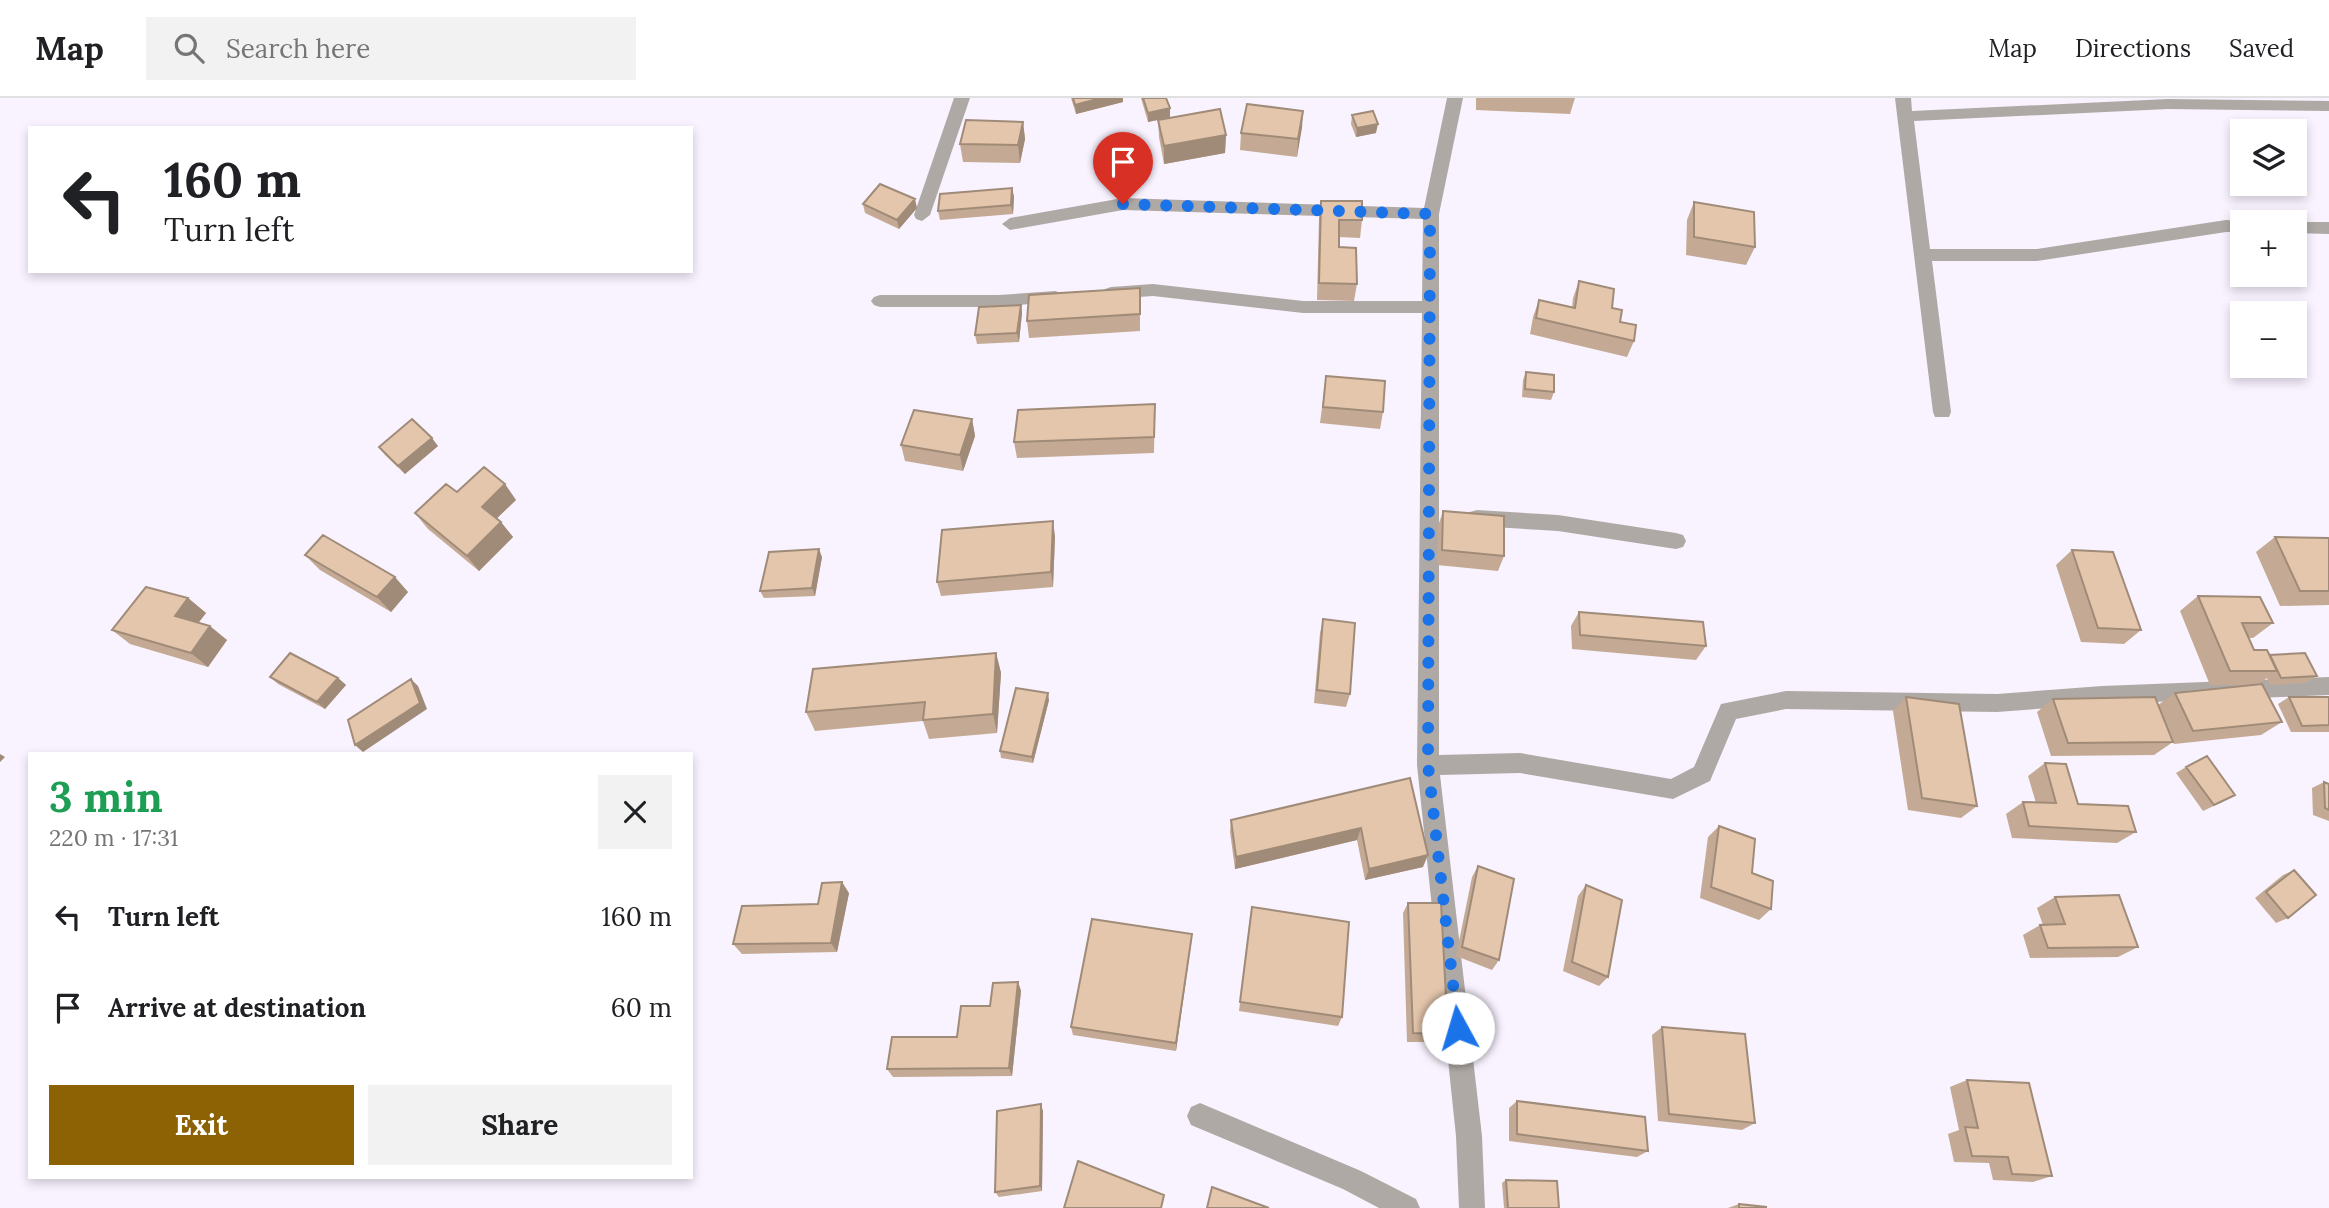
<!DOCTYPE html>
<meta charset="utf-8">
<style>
:root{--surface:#fff;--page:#f2f2f2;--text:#202124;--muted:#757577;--line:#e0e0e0;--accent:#8c6204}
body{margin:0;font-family:Lora,serif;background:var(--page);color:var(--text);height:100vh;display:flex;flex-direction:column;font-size:26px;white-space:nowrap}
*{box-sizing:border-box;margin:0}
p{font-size:23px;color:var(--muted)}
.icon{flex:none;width:38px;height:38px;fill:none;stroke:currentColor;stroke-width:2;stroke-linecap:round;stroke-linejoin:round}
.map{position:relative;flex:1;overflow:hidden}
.drawer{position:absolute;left:28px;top:654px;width:665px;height:427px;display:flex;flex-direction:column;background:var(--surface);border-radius:0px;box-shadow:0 4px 10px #0003}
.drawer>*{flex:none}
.top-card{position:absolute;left:28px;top:28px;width:665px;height:147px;border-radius:0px;box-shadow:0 4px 10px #0003;background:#fff;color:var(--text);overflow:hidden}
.fabs{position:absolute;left:2230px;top:21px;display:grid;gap:14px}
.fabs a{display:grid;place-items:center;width:77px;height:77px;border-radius:0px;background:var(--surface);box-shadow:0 4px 10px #0003;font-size:35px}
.pin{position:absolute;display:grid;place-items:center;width:60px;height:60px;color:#fff;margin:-72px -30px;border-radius:50% 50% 50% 0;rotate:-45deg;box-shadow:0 0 7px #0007}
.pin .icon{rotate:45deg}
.me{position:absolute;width:77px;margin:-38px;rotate:354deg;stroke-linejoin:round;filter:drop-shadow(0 0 5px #0008)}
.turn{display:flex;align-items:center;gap:24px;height:147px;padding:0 21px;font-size:32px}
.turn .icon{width:91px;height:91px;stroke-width:2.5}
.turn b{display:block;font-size:49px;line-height:60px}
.round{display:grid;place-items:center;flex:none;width:74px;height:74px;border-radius:0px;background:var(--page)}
.headline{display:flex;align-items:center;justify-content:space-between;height:119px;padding:0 21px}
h1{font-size:42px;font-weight:700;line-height:52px;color:#1e9e55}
.cta{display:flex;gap:14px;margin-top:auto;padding:14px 21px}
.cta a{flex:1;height:80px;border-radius:0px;background:var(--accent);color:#fff;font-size:28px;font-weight:700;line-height:80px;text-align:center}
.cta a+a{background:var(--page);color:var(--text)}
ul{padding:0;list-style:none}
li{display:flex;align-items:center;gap:21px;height:91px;padding:0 21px}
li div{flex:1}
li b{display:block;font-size:26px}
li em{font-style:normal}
header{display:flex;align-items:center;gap:42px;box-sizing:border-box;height:98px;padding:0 35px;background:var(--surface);border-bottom:2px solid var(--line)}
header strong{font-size:33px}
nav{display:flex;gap:38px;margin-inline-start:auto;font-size:24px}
.search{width:490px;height:63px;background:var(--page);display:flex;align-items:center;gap:18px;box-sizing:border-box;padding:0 24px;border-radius:0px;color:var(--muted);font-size:26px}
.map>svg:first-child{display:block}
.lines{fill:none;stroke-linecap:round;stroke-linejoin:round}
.minor{fill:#afa9a5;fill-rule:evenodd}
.wall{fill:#c4aa94}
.shaded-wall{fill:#a08b78}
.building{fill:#e4c6ac;stroke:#a08b78;stroke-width:2}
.route{stroke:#1a73e8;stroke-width:12;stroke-dasharray:0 21.6}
</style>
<header>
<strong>Map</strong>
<div class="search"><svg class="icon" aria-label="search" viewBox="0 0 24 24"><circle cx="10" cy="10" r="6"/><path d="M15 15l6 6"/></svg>Search here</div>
<nav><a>Map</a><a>Directions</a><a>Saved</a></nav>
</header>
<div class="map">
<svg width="2329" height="1110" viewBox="0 0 2329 1110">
<rect width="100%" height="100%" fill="#f9f2ff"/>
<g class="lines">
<path class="minor" d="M954,0H970L930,117L922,123L916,121L914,117Z
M1447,0H1463L1439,116V657L1520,655L1671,681L1694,669L1721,606L1786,593L1997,596L2102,588L2329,579V597L2102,606L1997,614L1786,611L1736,621L1710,683L1673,701L1520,675L1440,677L1482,1038L1485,1110H1459L1456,1038L1417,667L1422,215H1303L1153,198L1111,201L1105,199L1102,195L1105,191L1111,189L1153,186L1303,203H1422L1423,121L1123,112L1010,132L1002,126L1010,120L1123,100L1424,110Z
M1895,0H1911L1912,13L2168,1L2329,3V13L2168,11L1914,23L1930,151H2037L2226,122L2248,124H2242V134H2226L2037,163H1932L1951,314L1949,319H1935L1933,314Z
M2290,124H2329V136L2294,135V124Z
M1055,193L1061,195L1064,199L1061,203L999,209H880L874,207L871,203L874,199L880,197H999Z
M1477,412L1558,417L1676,435L1683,437L1686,443L1683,449L1676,451L1558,433L1477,428L1470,426L1467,420L1470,414Z
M1200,1005L1361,1073L1416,1101L1420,1110H1379L1343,1091L1191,1027L1187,1018L1191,1009Z"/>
</g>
<path class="wall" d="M1071,0H1123V4L1076,16Z
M1141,0H1166L1170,10V19L1226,37L1225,55L1164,66L1159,39L1158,22L1148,24Z
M1476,0H1575L1570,16L1476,12Z
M1303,13L1297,59L1240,52L1241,35Z
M1352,17L1376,35L1356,39L1351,26Z
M1023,24L1025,41L1020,65L963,64L960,46Z
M1012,90L1014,99L1013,116L940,122L938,113Z
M1321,103L1362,122L1360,140L1339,139V149L1357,186L1354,203L1317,202L1319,120Z
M1694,104L1755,149L1746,167L1686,157L1687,122Z
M863,106L917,110L899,131L865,115Z
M1579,183L1612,210L1634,243L1627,259L1530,236L1533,219L1539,202L1572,210L1573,200Z
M1140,190V233L1029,240L1027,223Z
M1021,207L1022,215L1019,244L977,246L975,237Z
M1526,274L1554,294L1551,302L1522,299L1523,282Z
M1326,278L1383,314L1380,331L1320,325Z
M1155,306L1154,355L1017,360L1014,344Z
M972,321L975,338L963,373L905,363L901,347Z
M438,348L405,376L385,357L379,349Z
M457,394L516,402L497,420L513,439L479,473L428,431L415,415Z
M1443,413L1504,458L1498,473L1437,467L1438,428Z
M1055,438L1053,489L941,498L937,484Z
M2275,439L2329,440V507L2280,508L2256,454Z
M2072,452L2141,532L2124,546L2081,544L2056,467Z
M305,457L408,494L391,514L320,472Z
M822,459L815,498L764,500L760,493Z
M2198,498L2273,525L2253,540H2249L2254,552L2270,557L2317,578L2306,585L2270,587L2267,580L2257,587H2210L2180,513Z
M188,500L206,515L198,525L227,542L208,569L130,546L112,532Z
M1579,514L1706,548L1696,562L1572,551L1571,528Z
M1323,521L1350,596L1346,609L1314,605L1320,535Z
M996,555L1001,575L997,635L929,641L923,623L815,633L806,614Z
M270,579L338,580L346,587L325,611L278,586Z
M2175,595L2282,624L2261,637L2174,646L2167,630L2173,644L2154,657L2051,658L2037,614L2053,601L2158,607Z
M1906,599L1977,708L1961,720L1908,712L1893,613Z
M2289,599H2329V634H2291L2278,606Z
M1049,602L1033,665L1001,660L1000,653Z
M2045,665L2078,706L2136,734L2117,745L2012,740L2006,716L2023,704L2036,705L2028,678Z
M2186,669L2224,703L2203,713L2176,675Z
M1410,680L1423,769L1365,782L1357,742L1235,771L1230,734L1231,722Z
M2324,684L2329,686V723L2313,717L2312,690Z
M1719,728L1752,775L1771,811L1759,822L1700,800L1708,739Z
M1478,768L1499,862L1492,872L1456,858L1472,779Z
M2294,772L2288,820L2276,825L2255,800L2283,777Z
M1586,787L1608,879L1599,888L1563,873L1578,798Z
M849,795L837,854L742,856L733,846L818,806Z
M2055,799L2138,849L2118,859L2030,860L2023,837L2040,827H2043L2037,810Z
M1408,805L1448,936L1442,944H1407L1403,815Z
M1250,819L1342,919L1338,928L1239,913Z
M1192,836L1176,953L1073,937L1071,929Z
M1018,884L1021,893L1012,978L893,979L887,971L957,939Z
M1662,929L1755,1025L1742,1032L1658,1023L1652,937Z
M1967,982L2052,1078L2033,1084L1993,1082L1989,1065L1954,1064L1948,1036L1959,1032L1950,989Z
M1517,1003L1648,1053L1637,1059L1509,1043V1010Z
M1043,1013L1042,1093L999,1099L995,1094Z
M1506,1082L1559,1110H1504L1502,1085Z
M1739,1106L1766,1110H1728Z"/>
<path class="shaded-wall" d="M1101,0H1123V4L1076,16L1075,7Z
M1170,10V19L1148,24V15Z
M1303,13L1302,30L1297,59L1298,41Z
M1023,24L1025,41L1020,65L1018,47Z
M1378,26L1376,35L1356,39L1357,30Z
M1226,37L1225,55L1164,66V48Z
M1012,90L1014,99L1013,116L1011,107Z
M915,101L917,110L899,131L897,122Z
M1021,207L1022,215L1019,244L1017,235Z
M972,321L975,338L963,373L960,357Z
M432,340L438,348L405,376L398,368Z
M505,386L516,402L493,424L482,409Z
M1053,423L1055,438L1053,489L1051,474Z
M501,424L513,439L479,473L467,458Z
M819,451L822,459L815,498L812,490Z
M395,479L408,494L391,514L377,499Z
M188,500L206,515L193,532L175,518Z
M210,528L227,542L208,569L191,555Z
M996,555L1001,575L997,635L993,616Z
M338,580L346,587L325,611L317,604Z
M411,581L418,588L427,611L363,654L355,647Z
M1048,595L1049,602L1033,665L1032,659Z
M0,656L5,659L0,664Z
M1361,730L1357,742L1235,771L1236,759Z
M1428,757L1423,769L1365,782L1369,771Z
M842,784L849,795L837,854L831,845Z
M1192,836L1191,846L1176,953V945Z
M1018,884L1021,893L1012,978L1009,970Z
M1041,1006L1043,1013L1042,1093L1040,1088Z"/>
<path class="building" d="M1073,0H1101L1075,7Z
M1143,0H1166L1170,10L1148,15Z
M1247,6L1303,13L1298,41L1241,35Z
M1220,11L1226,37L1164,48L1158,22Z
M1373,13L1378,26L1357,30L1352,17Z
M966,22L1023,24L1018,47L960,46Z
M880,86L915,101L897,122L863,106Z
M1012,90L1011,107L938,113L940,96Z
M1321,103H1362V122H1339V149L1356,150L1357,186L1319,185Z
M1694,104L1754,114L1755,149L1694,139Z
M1579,183L1614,191L1612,210L1622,212L1620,224L1636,227L1634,243L1536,220L1539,202L1575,210Z
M1140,190V216L1027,223L1029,197Z
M1021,207L1017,235L975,237L979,209Z
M1526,274L1554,277V294L1525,291Z
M1326,278L1385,283L1383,314L1323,309Z
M1155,306L1154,339L1014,344L1018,312Z
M914,312L972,321L960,357L901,347Z
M412,321L432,340L398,368L379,349Z
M484,369L505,386L482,409L501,424L467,458L415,415L446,386L457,394Z
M1443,413L1504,418V458L1442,452Z
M1053,423L1051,474L937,484L942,432Z
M323,437L395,479L377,499L305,457Z
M2275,439L2329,440V493H2300Z
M819,451L812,490L760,493L769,454Z
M2072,452L2113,454L2141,532L2098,530Z
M146,489L188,500L175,518L210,528L191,555L112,532Z
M2198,498L2260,499L2273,525H2242L2254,552H2267L2277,573H2230Z
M1579,514L1703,524L1706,548L1580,537Z
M1323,521L1355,525L1350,596L1317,592Z
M290,555L338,580L317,604L270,579Z
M996,555L993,616L923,622L925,604L806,614L813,571Z
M2305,555L2317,578L2281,580L2270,557Z
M411,581L420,605L355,647L348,622Z
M2262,586L2282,624L2193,633L2175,595Z
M1016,590L1048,595L1032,659L1000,653Z
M1906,599L1959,606L1977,708L1922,700Z
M2155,599L2173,644L2068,645L2053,601Z
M2289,599H2329V627L2302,628Z
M2207,658L2235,697L2214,707L2186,669Z
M2045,665L2066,666L2078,706L2128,708L2136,734L2029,728L2023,704L2056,705Z
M1410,680L1428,757L1369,771L1361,730L1236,759L1231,722Z
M2324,684L2329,686V712L2325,710Z
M1719,728L1755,741L1752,775L1773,783L1771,811L1711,789Z
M1478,768L1514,781L1499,862L1462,849Z
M2294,772L2316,797L2288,820L2266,794Z
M842,784L831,845L733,846L742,808L818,806L822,785Z
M1586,787L1622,802L1608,879L1572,864Z
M2119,797L2138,849L2048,850L2040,827L2065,826L2055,799Z
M1408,805H1441L1448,936L1413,935Z
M1252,809L1349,824L1342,919L1240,904Z
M1092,821L1192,836L1176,945L1071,929Z
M1018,884L1009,970L887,971L892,939H957L961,908H990L993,885Z
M1662,929L1745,936L1755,1025L1669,1016Z
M1967,982L2029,985L2052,1078L2012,1076L2008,1059L1972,1058L1965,1029L1978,1030Z
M1517,1003L1645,1019L1648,1053L1517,1036Z
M1041,1006L1040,1088L995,1094L997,1013Z
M1078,1063L1164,1097L1161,1110H1064Z
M1506,1082L1557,1083L1559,1110H1508Z
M1212,1089L1269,1110H1207Z
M1739,1106L1766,1109V1110H1739Z"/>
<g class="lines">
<path class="route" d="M1123,106L1430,116L1428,667L1458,930"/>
</g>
</svg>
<div class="fabs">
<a><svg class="icon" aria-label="layers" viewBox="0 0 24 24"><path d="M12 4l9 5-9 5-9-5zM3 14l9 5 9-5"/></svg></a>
<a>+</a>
<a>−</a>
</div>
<div class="pin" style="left:1123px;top:106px;background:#d93025"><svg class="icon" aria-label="arrive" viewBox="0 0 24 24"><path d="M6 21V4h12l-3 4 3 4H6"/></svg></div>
<svg class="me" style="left:1458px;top:930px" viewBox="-20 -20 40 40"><circle r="19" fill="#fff"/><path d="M0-13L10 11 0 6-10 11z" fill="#1a73e8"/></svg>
<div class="top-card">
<div class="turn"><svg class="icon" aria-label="left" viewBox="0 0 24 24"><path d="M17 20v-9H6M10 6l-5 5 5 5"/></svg><div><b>160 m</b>Turn left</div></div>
</div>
<section class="drawer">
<div class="headline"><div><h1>3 min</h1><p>220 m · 17:31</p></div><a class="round"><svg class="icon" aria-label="close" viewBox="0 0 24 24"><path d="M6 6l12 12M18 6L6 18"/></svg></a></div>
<ul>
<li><svg class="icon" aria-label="left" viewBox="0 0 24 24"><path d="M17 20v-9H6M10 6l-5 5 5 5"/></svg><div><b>Turn left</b></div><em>160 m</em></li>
<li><svg class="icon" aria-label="arrive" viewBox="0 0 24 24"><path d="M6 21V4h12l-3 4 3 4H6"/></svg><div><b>Arrive at destination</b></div><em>60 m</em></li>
</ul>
<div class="cta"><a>Exit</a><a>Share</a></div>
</section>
</div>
